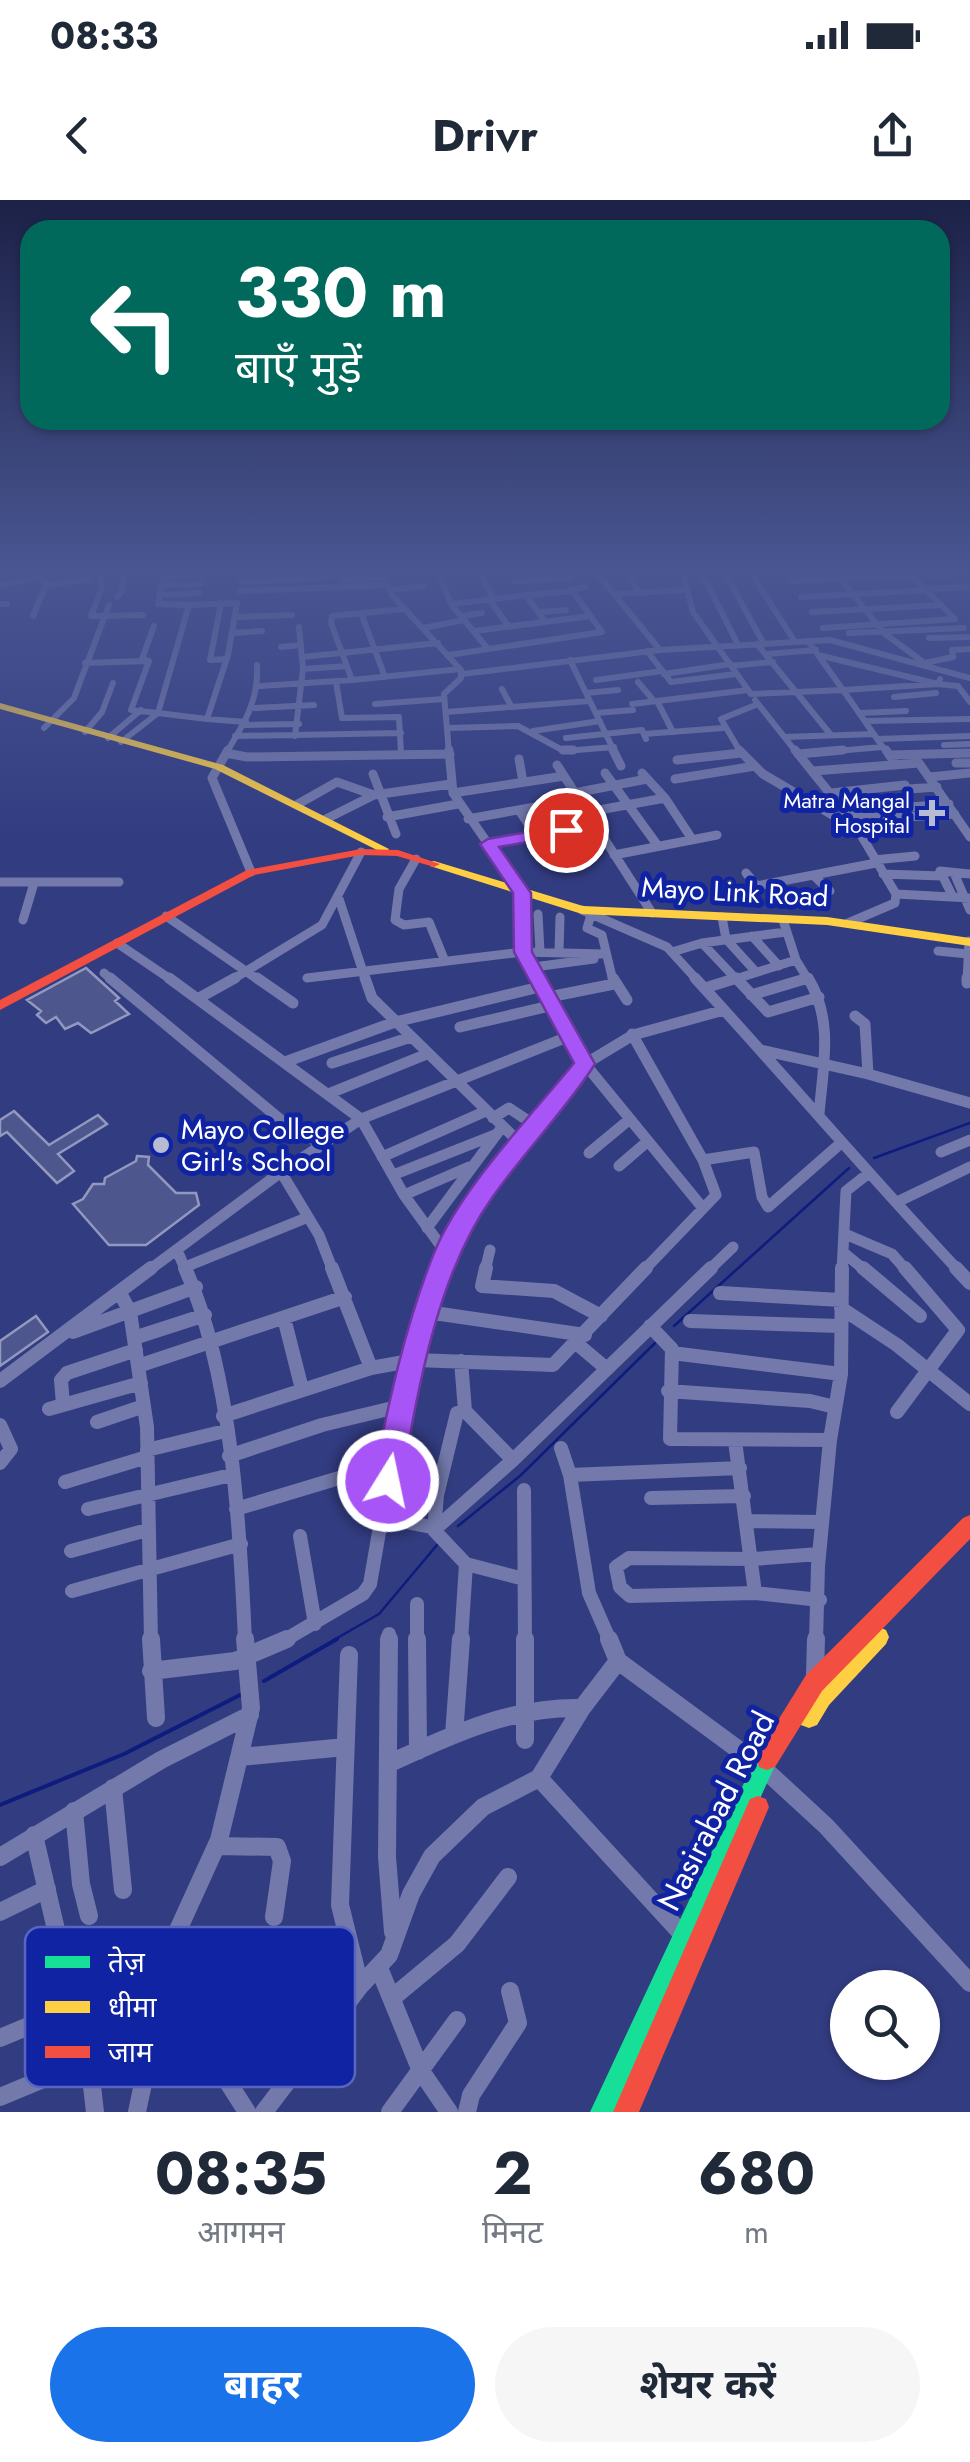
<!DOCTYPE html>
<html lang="hi">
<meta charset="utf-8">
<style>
:root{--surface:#fff;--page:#f6f6f7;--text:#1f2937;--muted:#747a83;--accent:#1a73e8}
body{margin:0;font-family:Jost,"Noto Sans Devanagari",sans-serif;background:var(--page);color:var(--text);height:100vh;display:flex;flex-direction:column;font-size:38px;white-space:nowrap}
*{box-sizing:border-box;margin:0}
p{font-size:32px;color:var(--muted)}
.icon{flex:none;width:55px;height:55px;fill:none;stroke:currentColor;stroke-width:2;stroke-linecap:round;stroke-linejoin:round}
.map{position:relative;height:1912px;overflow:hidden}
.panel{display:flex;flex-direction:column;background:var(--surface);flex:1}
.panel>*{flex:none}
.hud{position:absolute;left:20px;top:20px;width:930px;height:210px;border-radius:30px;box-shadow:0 2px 8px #0004;background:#00695c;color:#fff;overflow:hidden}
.tools{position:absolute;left:830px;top:1770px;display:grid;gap:20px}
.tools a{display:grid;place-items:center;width:110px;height:110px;border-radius:50%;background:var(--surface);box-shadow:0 2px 8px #0004;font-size:50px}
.pin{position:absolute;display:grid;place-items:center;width:85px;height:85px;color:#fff;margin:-42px;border:5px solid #fff;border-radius:50%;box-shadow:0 2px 10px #0007}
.me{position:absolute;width:110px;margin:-55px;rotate:10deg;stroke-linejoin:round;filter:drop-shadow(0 0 8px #0008)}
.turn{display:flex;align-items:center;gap:35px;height:210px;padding:0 50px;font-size:45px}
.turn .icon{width:130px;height:130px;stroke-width:2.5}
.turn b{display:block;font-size:70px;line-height:85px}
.eta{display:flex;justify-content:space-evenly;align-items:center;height:170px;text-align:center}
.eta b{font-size:60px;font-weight:700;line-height:70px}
.action{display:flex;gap:20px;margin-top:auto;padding:20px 50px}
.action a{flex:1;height:115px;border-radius:60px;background:var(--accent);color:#fff;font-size:40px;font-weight:700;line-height:115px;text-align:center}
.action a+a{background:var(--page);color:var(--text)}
.status{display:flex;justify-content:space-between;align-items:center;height:70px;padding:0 50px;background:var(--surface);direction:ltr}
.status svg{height:28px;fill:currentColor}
header{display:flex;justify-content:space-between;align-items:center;height:130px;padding:0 50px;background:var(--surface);font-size:45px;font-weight:700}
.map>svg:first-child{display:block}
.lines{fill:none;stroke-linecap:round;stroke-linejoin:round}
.stream-far1{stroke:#0e1c7e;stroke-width:2.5}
.stream{stroke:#0e1c7e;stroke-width:4}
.building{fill:#4d578e;stroke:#9398be;stroke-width:2.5}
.street-far4{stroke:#7379aa;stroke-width:6}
.street-far3{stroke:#7379aa;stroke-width:9}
.street-far2{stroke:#7379aa;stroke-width:11}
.street-far1{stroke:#7379aa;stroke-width:14}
.street{stroke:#7379aa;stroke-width:18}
.fast{fill:#16e098;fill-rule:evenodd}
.slow{fill:#ffcf43;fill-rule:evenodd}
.jam{fill:#f24e42;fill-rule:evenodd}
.route{fill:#a855f7;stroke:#6d37a1;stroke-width:2.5}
.poi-dot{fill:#b7bbd3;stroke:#1024a3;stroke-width:4}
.labels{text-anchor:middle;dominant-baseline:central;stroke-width:10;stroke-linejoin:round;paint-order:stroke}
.far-poi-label{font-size:22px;fill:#fff;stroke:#1024a3;text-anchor:end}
.street-label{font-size:28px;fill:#fff;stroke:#1024a3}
.poi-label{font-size:28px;fill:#fff;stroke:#1024a3;text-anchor:start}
.near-street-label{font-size:32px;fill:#fff;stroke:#1024a3}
.key{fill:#1024a3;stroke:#5866bf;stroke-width:2.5}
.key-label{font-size:28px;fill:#fff}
</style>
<div class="status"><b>08:33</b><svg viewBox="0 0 49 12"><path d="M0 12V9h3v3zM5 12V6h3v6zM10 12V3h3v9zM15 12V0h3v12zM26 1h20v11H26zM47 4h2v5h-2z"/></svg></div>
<header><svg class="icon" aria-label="back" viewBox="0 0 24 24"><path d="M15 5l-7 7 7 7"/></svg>Drivr<svg class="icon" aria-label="share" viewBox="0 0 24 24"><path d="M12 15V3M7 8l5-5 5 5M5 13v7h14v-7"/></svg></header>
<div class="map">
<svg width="970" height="1912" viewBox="0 0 970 1912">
<rect width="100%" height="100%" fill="#323c81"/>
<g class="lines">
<path class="stream-far1" d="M874,958L970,923
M674,1126L849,968
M458,1326L521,1275L655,1143
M332,1441L379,1414L437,1345"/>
<path class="stream" d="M264,1481L337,1439
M0,1605L124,1554L240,1495"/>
</g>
<path class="building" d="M86,768L119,798L115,801L129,814L91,833L78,823L65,829L56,817L46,823L37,815L41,811L27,800Z
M14,911L49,945L98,915L107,924L58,954L74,971L57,983L7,932L0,936V920Z
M137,956L149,957L148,965L176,993H196L199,1005L146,1045H109L73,1004L83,999L93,984H104L105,978L136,961Z
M36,1116L48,1132L0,1166V1141Z"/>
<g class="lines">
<path class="street-far4" d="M100,373L102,387L91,416L143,415
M164,373L158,404L189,405
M382,373L392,395L461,470V478L444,494L449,553
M481,373L493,399
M597,373L660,450
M627,373L639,392
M683,373L693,412L751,494L843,490L808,441
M702,373L738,445
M725,373L764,444
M751,373L795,442
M836,373L884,433L923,462
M931,375L954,374
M163,377L202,375
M441,379L451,404L488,449
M343,380L384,377
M515,381L569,378L565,373
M790,381L911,375
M241,382L326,378L332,373
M0,385L39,377
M46,385L89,379
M162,385L201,384
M928,389L968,387
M390,390L424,386
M240,391L387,385
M615,394L686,390
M160,395L200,393
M117,397L122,391L123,373
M801,397L929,390
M489,399L509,427
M221,403L210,460L227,459
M237,403L228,455L207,519L158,513L189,405Z
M0,404H7
M451,404L526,395
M539,412L566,410
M812,412L942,405
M361,413L385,477
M33,416L46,385L38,373
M461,416L482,413
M235,417L292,415
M545,422L526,395L572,391
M154,426L142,459L149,461L131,510L158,513
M423,428L464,420
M823,428L955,419L909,373
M474,431L591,416
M232,433L262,431
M849,433L964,428
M929,438L970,437
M757,444L831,535
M281,447L301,445
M647,451L671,482L736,474
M767,454L816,450
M449,455L602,432L571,389L585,387
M818,455L938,484L843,490
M302,457L438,443
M570,460L615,553
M85,463L146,461
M925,463L953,457L952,450L970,449
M731,466L773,462
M303,469L347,466
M462,474L660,450L830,440L970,478
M664,474L731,464
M940,479L938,484L958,486L970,502
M352,480L460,469
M596,480L662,471
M336,482L342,518L399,517L401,553
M638,482L654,501
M260,486L352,480L331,423L332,416L404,409
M502,489L511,506
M843,490L887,553
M586,493L618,490
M894,497L936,493
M755,500L797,553
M657,501L673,532
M375,504L444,499
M632,504L748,490
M255,508L314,505
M446,512L589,501
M596,513L633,510
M860,513L906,511
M207,519L246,522
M865,521L970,519
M245,525L299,524
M44,528L74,498L109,405
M448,528L518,526L564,551L614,547
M533,531L600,521
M85,532L102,512L113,483
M644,534L723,528
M235,536L401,533
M295,536L303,469L299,427
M785,537L874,534
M108,538L141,510
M566,538L642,530L646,539
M877,539L970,536
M121,542L158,513
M944,545L970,544
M226,553C244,524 259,500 257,465
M741,553L721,519L758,504
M813,553L882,547"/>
<path class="street-far3" d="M228,550L212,578L251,672
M449,550L453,593L522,693L523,752L539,781
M563,550H573
M613,550L621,566
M739,550L763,574L858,630L896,694L895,703L848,723
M795,550L856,626
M886,550L896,565
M226,553L247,557L450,554
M798,554L843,550
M889,555L970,553
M519,559L523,582
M677,560L741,553
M956,563H970
M557,565L652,713
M813,571L919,563L970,637
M605,573L658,646
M642,573L665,598L692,639
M373,574L396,634
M930,577L970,573
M675,579L755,566
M909,589L937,587
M453,593L564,576
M574,593L647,579
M831,593L905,585
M298,604L337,582L374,595
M519,610L536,636
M588,612L665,598
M846,612L949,604
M387,617L458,604
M326,619L374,595L451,584
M468,619L579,599
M853,620L955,614
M488,644L596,625
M614,655L717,635
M416,659L399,689L395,720L404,725L429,722L444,759
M874,660L915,656
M746,673L757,686
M954,673L970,710
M883,674L942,676
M813,675L830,691
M0,682H119
M751,687L876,663
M896,694L970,698
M953,697L940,671L970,674
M339,699L366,781
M582,710L667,747L698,781
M538,714L540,751
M591,715L587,728L602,735L613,781
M166,716L260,781
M722,717L726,739L756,772
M23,720L34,683
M783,720L796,760L809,781
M752,736L779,766
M117,743L173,781
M702,743L738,781
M938,751L968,754
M559,752L560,717
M672,752L702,743L786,732
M534,767L594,759
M104,773L113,781
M307,778L523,752L604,754
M230,781L322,725L361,652
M729,781L796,760
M799,781L808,778
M967,781L969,741"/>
<path class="street-far2" d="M110,778L299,935L324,943
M169,778L361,919L404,995L446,1053
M257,778L293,803
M365,778L372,798L521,944
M537,778L585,864L702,1007
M613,778L627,800
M695,778C784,875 869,975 959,1071
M736,778L768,812L819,797
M808,778C834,820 823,867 819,914
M967,783V778
M705,788L737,778
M751,795L808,778
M549,797L614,784
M199,798L235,778
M855,816L865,824L868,874
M460,827L554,805
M632,834L703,960L716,995L643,1071
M761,850L868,874L970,903
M285,862L395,822L544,786
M332,863L411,837
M328,894L427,854
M493,918L509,908L536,926
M941,952L970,940
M589,953L630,919
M382,957L486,911
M703,960L754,952L762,997L768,1007L841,943
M619,966L648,941
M281,972L319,1035L333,1071
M393,975L497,934
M404,995L469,967
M897,1002L970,967
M427,1028L502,927
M845,1034L892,1054L907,1071
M177,1050L186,1071
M844,1053L866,1071
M185,1067L306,1018
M148,1071L281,972L361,919L570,836
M441,1071L446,1053L482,993L585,864L633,835L724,810
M485,1071L490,1050
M708,1071L733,1047
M842,1071L846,991L869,973"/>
<path class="street-far1" d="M185,1068C232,1173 240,1327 245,1441
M332,1068L371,1168L415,1160L553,1165L646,1068
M486,1068L482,1086L554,1091L601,1116
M863,1068L920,1116
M956,1068L970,1083
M120,1093L130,1112L147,1227L151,1441
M720,1093L841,1100
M841,1108L897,1145L970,1204
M427,1112L585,1135
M284,1118L302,1189
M690,1121L839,1126
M650,1126L672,1149L670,1239L830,1240
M73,1132L196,1087
M134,1138L205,1115
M576,1143L607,1169
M672,1153L841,1174
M461,1161L465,1211L513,1260
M138,1166L345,1097
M0,1181L151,1068
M668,1191L810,1201L835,1207
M63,1205L61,1180L67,1173L136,1150
M49,1209L141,1183
M897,1212L958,1130L905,1068
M223,1216L371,1168
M97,1222L144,1206
M0,1225L11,1249L0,1263
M735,1241L755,1393
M561,1248L570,1275L589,1393L610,1441
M147,1250L225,1231
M229,1256L322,1225L401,1206
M570,1275L740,1268
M65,1282L147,1257
M524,1290L525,1441
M651,1298L744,1296
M88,1309L231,1275
M236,1309L339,1278L388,1281
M381,1317L431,1327L466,1364L524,1379
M747,1321L822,1322
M434,1330L513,1260L711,1068
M434,1330L437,1295L457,1213
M300,1336L315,1424
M71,1351L147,1330
M819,1354L753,1359L629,1358L616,1367L620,1387L630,1396L755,1393L820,1400
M72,1391L241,1344
M417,1404V1441
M283,1441L363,1394L370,1384L401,1206L441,1068
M389,1441V1434
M461,1441L466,1364
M816,1441L818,1366L830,1240L841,1174L842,1068"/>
<path class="street" d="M151,1439L156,1518
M389,1439L387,1657L393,1732
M417,1439L418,1551
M525,1439V1540
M609,1439L618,1461
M349,1455L340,1705L360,1786
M151,1471L235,1461L287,1439
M815,1475L816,1439
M454,1535L461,1439
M240,1557L345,1547
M388,1564C451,1535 511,1506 582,1508
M539,1578L681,1733
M113,1588L123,1690
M74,1611L81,1684L89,1716
M216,1646L277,1647L282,1661L274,1717
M0,1657L161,1560L250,1515
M0,1712L47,1689
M379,1768L421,1871L449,1912
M166,1785L247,1912
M392,1798L457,1744L508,1677
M74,1807L89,1860L95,1912
M0,1838L74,1807L34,1635
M0,1897L89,1860
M137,1912L173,1741L219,1640L251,1508L245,1439
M264,1912L360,1786L389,1755L411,1694L432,1656L483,1607L539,1578L582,1508L618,1461L762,1567L826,1626L970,1783
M390,1912L457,1820
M467,1912L471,1895L518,1823L510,1791"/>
<path class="fast" d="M767,1548L775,1551L778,1559L617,1912H590L759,1551Z"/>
<path class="slow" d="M0,503L223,565L389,649L387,651H379L215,569L0,509Z
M434,661L583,706L827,717L970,738V746L827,725L582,714L430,666V662Z
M879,1427L886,1430L889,1437L886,1444L829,1505L817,1525L809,1528L801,1525L798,1517L813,1489L872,1430Z"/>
<path class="jam" d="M361,649L398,650L440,664L434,667L397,656L361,655L254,675L0,810V800L247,670Z
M970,1315V1339L822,1491L775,1567L767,1570L759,1567L756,1559L759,1551L806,1475L963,1318Z
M758,1596L766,1599L769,1607L639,1912H613L750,1599Z"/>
</g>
<linearGradient id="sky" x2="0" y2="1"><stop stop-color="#1c2147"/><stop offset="0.58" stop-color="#495692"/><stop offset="1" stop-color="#495692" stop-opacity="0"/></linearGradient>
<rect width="970" height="641" fill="url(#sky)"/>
<path class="route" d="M566,625L572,626V634L499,647L531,693L532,752L595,864C565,911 524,952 492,998C437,1075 418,1189 402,1281L398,1291L388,1295L378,1291L373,1281C388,1205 405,1125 434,1053C459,990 530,917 574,863L514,752L513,693L480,644L488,639Z"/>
<g class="poi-dot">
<path d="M927 598h10v10h10v10h-10v10h-10v-10h-10v-10h10z"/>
<circle cx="161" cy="945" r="10"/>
</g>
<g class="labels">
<g class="far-poi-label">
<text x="910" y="600">Matra Mangal<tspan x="910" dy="25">Hospital</tspan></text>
</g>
<g class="street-label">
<text transform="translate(735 692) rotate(3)">Mayo Link Road</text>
</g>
<g class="poi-label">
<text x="181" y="929">Mayo College<tspan x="181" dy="32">Girl's School</tspan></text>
</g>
<g class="near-street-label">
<text transform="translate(716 1611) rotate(-63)">Nasirabad Road</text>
</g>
</g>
<rect x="25" y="1727" width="330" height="160" rx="15" class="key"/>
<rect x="45" y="1756" width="45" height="12" fill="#16e098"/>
<rect x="45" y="1801" width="45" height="12" fill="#ffcf43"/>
<rect x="45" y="1846" width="45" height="12" fill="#f24e42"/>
<g class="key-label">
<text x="108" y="1772">तेज़</text>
<text x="108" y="1817">धीमा</text>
<text x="108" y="1862">जाम</text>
</g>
</svg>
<div class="tools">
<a><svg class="icon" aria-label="search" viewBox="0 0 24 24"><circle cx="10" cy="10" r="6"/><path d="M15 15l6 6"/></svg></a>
</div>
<div class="pin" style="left:566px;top:630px;background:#d93025"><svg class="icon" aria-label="arrive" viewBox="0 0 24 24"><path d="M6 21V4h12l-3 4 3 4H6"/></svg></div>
<svg class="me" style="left:388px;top:1281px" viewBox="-20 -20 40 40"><circle r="17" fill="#a855f7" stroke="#fff" stroke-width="3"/><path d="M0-11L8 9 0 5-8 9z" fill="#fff"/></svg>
<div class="hud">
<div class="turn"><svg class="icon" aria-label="left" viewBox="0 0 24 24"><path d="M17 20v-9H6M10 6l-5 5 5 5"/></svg><div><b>330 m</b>बाएँ मुड़ें</div></div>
</div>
</div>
<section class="panel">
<div class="eta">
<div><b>08:35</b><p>आगमन</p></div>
<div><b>2</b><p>मिनट</p></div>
<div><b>680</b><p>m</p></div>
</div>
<div class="action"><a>बाहर</a><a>शेयर करें</a></div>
</section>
